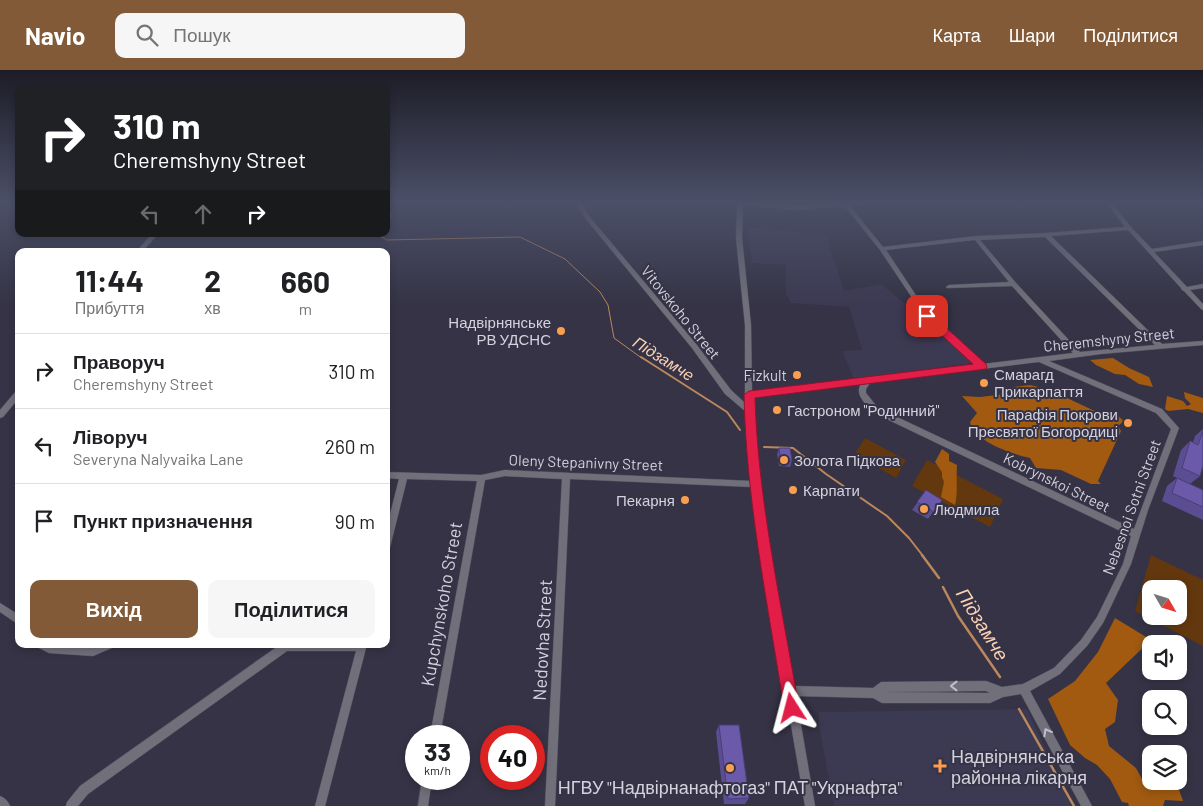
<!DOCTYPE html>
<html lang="uk">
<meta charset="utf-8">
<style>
:root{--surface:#fff;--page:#f6f6f6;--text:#202124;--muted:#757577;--line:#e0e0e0;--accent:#825a37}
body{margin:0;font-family:Barlow,sans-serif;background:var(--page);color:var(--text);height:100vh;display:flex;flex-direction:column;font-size:19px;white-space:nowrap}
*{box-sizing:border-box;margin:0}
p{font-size:16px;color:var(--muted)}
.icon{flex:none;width:28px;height:28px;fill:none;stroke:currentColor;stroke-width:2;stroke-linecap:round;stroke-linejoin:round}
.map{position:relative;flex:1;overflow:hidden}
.side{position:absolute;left:15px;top:178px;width:375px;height:400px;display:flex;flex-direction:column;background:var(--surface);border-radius:10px;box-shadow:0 2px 8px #0003}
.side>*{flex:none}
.hud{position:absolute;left:15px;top:15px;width:375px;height:152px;border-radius:10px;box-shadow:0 2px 8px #0003;background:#202124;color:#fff;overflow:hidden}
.needle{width:32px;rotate:129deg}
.controls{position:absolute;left:1142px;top:510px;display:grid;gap:10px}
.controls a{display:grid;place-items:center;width:45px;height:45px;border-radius:10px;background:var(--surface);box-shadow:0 2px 8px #0003;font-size:25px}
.speed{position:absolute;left:405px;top:655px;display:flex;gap:10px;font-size:25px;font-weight:700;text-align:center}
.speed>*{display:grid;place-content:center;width:65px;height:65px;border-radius:50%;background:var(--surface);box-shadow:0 2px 8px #0003;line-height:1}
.speed small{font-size:12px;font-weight:400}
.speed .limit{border:8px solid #d22;background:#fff;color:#111}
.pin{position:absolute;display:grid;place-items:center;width:42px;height:42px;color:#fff;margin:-21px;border-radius:10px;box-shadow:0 2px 8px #0006}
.me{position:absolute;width:55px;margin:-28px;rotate:351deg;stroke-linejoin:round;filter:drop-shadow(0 0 4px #0008)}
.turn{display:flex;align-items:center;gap:18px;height:105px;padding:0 15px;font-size:22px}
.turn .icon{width:65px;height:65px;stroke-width:2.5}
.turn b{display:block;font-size:35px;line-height:42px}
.lanes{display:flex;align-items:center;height:48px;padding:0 15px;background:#0003;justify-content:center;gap:25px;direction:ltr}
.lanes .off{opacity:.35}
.eta{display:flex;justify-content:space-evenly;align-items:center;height:85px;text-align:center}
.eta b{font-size:30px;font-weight:700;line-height:35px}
.cta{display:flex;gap:10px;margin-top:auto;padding:10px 15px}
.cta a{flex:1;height:58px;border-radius:10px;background:var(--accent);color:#fff;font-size:20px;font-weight:700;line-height:58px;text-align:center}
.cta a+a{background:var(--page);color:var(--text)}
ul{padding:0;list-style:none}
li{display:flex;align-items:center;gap:15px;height:75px;padding:0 15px;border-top:1px solid var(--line)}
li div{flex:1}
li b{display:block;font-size:19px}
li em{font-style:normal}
header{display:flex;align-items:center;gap:30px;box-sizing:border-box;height:70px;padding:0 25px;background:var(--accent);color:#fff}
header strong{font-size:24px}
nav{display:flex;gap:28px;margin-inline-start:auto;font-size:18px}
.search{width:350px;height:45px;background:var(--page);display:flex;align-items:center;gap:12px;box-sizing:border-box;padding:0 18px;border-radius:10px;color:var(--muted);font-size:19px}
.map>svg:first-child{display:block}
.built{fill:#3c3952}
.green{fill:#64380e;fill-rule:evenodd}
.forest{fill:#a15a10}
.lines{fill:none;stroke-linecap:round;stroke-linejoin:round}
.stream-far2{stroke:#bb885d;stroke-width:1}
.stream-far1{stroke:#bb885d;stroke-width:2}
.stream{stroke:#bb885d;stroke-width:2.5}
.minor-casing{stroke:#515061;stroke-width:1}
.minor{fill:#71707a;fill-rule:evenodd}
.wall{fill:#5b4d91}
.building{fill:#6a5aa9;stroke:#4a3f76}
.oneway{stroke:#bfbeca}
.route{fill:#e11d48;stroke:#92132f}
.poi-dot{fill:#fa9f4f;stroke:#353345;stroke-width:2}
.labels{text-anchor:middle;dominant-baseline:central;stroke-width:4;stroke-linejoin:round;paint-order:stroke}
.street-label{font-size:15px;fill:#d3d2de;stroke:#353345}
.poi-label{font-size:15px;fill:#d3d2de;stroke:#353345;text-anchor:start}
.water-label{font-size:16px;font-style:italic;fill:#f9d1b3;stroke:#353345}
.near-street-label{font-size:18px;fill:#d3d2de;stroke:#353345}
.near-poi-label{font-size:18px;fill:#d3d2de;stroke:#353345;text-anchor:start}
.near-water-label{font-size:19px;font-style:italic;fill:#f9d1b3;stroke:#353345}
</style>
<header>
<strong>Navio</strong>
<div class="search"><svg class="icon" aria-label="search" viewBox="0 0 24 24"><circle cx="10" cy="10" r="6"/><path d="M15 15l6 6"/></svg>Пошук</div>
<nav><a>Карта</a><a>Шари</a><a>Поділитися</a></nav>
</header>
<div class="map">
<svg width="1203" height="736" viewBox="0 0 1203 736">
<rect width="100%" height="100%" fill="#353345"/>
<path class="built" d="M747,157L826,165L844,221L881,214L978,292L854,309L842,281L862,280L849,237L791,233L786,223V195L752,193Z
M1027,639L1072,736H834L819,656V642Z"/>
<path class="green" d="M865,368L906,390L896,408L858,386L856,382Z
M927,390L1003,429L990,457L912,416Z
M1151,485L1203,510V576L1135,541ZM1151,519H1179V546H1151Z"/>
<path class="forest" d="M1113,288L1129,298L1149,307L1153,317L1139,314L1125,305L1115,304L1096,295L1090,290Z
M1030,315L1050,320L1099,343L1117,345L1124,351L1118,356L1121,361L1098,411L1101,414H1091L1061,400L1036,398L1030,388C1012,384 973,371 970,352L977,343L962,326L980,327L1005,324L1014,317Z
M1184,322L1203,328V343L1188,339L1168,341L1165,339L1167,326L1183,331L1187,336L1191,334L1185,328Z
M942,379L949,384V391L957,395C956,409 958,423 955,435L941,427L944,412L942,407V402L935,392Z
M1115,548L1151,570L1106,613L1118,630L1115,652L1105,659L1109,676L1136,698L1142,709L1150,702L1151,711H1176L1183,731L1165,730L1163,736H1129L1128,733L1122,732L1110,709L1097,695L1085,688L1070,675L1048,629L1075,611L1098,582Z"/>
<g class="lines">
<path class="stream-far2" d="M386,155L391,147L387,132
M382,164L380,166L387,170L520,167L565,189L600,222L608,235L614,268L643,289"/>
<path class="stream-far1" d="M641,287L727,342L740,360
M764,377L793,378L826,404L887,446L909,468L923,486"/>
<path class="stream" d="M922,485L939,508
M943,517L958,546L1000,607
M1019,639L1074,736"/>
<g class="minor-casing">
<path id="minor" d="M576,132H581L589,146L696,274L731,320L745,333V255L736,168L737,132H753L798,136L848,132H877L848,136L851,137L883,177L976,166L1046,163L1125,157L1106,132H1111L1131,157L1152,179L1203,171V175L1154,182L1187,217L1203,214V218L1190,220L1203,234V240L1201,239L1184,221L1182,220L1181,218L1128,160L1051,166L1162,274L1203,271V275L1101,284L1049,291L1162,339L1179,358L1148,440L1131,494L1103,553L1087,576L1060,604L1030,621L1092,736H1081L1021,624L1003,627L990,633H882L873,628L796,626L815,736H805L760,475L752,417L570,409L555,736H545L562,409L505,406L485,410L440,666H430L477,411L407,409L390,477L389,480L386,481V460L399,409L386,408V402L481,405L505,400L752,411L745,341L725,324L692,278L585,148ZM743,135L798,140L840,136L847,139L880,180L925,247L976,295L752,322L751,255L742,168ZM1045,167L1155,275L1080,282L1016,213L980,170ZM975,170L1009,212L949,215L946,217L947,218L1012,216L1073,283L983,294L929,245L886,180ZM1039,292L1156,343L1171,359L1134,459L878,338L866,323V319L870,313ZM861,314C854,324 866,334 872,342L1131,466L1123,494L1097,547L1081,570L1054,598L1023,614L1002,617L986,611L881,612L873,618L794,616L768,475L758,399L752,327ZM986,621L990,623L883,622Z
M152,164H158L143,181H137Z
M19,320V328L3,347L0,348V340L16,321Z
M0,533L19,545V555L0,542Z
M35,574H54L93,576L100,574H116L114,577L93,586L49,583L37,577Z
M281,574H367L325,736H315L356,581H287L88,724L78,736H66L67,732L80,716Z
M422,709H432L428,736H418Z
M0,726C5,728 8,731 10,736H0Z"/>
</g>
<use href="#minor" class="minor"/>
</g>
<path class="wall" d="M1203,359V399H1202L1200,406L1190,414L1203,420V450L1162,431L1167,416L1177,408L1173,406L1181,380L1190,371L1193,372L1195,366Z
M779,378L792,391L790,397L779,396L777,384Z
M926,420L942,430L928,449L912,440Z
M719,655L749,728L745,734H724L716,662Z"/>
<path class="building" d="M1203,361V395L1200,406L1182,398L1190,371L1198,375Z
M779,378H790L792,391H781Z
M1177,408L1203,420V437L1172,423Z
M926,420L942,430L934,442L917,432Z
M719,655H739L749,728L728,729Z"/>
<defs><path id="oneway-chevron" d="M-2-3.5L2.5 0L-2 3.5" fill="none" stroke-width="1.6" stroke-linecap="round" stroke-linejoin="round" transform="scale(1.25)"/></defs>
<g class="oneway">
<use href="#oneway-chevron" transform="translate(954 616) rotate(180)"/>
<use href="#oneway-chevron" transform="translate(1047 662) rotate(-119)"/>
</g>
<linearGradient id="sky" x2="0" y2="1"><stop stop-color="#1d1c26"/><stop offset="0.56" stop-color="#4b5068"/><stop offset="1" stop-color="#4b5068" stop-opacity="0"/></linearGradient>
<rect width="1203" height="236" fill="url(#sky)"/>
<path class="route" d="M927,243L931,244L986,294L987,297L986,299L755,328C758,431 782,537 799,638L797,644L792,646L787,644L784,638C768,535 746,430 744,325L749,321L973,294L924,249L922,246Z"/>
<g class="poi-dot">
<circle cx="561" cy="261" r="5"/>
<circle cx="797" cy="305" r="5"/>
<circle cx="984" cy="313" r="5"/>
<circle cx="777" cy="340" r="5"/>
<circle cx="1128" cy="353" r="5"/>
<circle cx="784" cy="390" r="5"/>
<circle cx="793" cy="420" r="5"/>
<circle cx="685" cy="430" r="5"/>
<circle cx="924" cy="439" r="5"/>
<path d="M937.5 688.5h5v5h5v5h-5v5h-5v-5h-5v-5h5z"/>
<circle cx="730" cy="698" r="5"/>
</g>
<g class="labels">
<g class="street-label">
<text transform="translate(681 242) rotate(51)">Vitovskoho Street</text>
<text transform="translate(1109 269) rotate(-6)">Cheremshyny Street</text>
<text transform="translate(586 392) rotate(2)">Oleny Stepanivny Street</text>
<text transform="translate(1057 412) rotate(26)">Kobrynskoi Street</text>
<text transform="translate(1131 437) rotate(-70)">Nebesnoi Sotni Street</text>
</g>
<g class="poi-label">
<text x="551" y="252" text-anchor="end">Надвірнянське<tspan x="551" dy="17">РВ УДСНС</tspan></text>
<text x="994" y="304">Смарагд<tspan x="994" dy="17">Прикарпаття</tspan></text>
<text x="787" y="305" text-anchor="end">Fizkult</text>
<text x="787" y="340">Гастроном "Родинний"</text>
<text x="1118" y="344" text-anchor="end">Парафія Покрови<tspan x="1118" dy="17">Пресвятої Богородиці</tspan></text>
<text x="794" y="390">Золота Підкова</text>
<text x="803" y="420">Карпати</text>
<text x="675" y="430" text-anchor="end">Пекарня</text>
<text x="934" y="439">Людмила</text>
</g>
<g class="water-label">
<text transform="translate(664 288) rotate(32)">Підзамче</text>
</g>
<g class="near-street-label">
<text transform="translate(441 534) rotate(-80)">Kupchynskoho Street</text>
<text transform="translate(542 570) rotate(-87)">Nedovha Street</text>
</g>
<g class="near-poi-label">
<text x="951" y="686">Надвірнянська<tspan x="951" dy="21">районна лікарня</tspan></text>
<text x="730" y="717" text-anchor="middle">НГВУ "Надвірнанафтогаз" ПАТ "Укрнафта"</text>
</g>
<g class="near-water-label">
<text transform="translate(983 554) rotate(58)">Підзамче</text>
</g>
</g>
</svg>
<div class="controls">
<a><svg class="needle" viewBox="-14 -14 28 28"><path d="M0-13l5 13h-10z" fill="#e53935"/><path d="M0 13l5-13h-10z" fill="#757577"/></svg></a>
<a><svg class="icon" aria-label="sound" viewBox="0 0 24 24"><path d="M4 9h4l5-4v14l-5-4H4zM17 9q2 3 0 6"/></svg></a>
<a><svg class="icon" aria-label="search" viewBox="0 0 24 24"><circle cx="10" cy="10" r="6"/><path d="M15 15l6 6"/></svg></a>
<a><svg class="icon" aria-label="layers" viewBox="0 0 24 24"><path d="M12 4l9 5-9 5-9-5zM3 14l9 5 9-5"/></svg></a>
</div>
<div class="speed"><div>33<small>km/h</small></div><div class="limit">40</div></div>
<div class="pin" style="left:927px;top:246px;background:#d93025"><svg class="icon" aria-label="arrive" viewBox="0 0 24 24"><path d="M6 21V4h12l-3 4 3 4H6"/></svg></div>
<svg class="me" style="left:792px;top:638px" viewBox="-20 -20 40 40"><path d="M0-17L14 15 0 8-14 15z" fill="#e11d48" stroke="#fff" stroke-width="4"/></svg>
<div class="hud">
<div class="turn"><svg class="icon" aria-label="right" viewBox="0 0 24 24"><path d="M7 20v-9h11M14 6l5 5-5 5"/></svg><div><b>310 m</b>Cheremshyny Street</div></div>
<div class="lanes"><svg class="icon off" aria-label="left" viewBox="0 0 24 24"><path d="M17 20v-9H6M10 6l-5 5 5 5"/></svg><svg class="icon off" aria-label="ahead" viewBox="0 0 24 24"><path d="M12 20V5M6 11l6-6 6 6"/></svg><svg class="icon" aria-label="right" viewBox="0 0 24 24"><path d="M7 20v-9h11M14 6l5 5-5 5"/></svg></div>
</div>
<section class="side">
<div class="eta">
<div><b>11:44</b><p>Прибуття</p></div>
<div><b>2</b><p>хв</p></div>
<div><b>660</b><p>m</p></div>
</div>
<ul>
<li><svg class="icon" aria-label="right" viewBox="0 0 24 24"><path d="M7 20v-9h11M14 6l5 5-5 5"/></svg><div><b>Праворуч</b><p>Cheremshyny Street</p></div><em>310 m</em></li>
<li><svg class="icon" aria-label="left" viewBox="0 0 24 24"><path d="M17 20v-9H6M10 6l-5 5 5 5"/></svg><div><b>Ліворуч</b><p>Severyna Nalyvaika Lane</p></div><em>260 m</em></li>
<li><svg class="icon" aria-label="arrive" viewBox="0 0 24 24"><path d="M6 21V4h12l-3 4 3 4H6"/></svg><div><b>Пункт призначення</b></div><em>90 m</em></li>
</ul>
<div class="cta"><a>Вихід</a><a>Поділитися</a></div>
</section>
</div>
